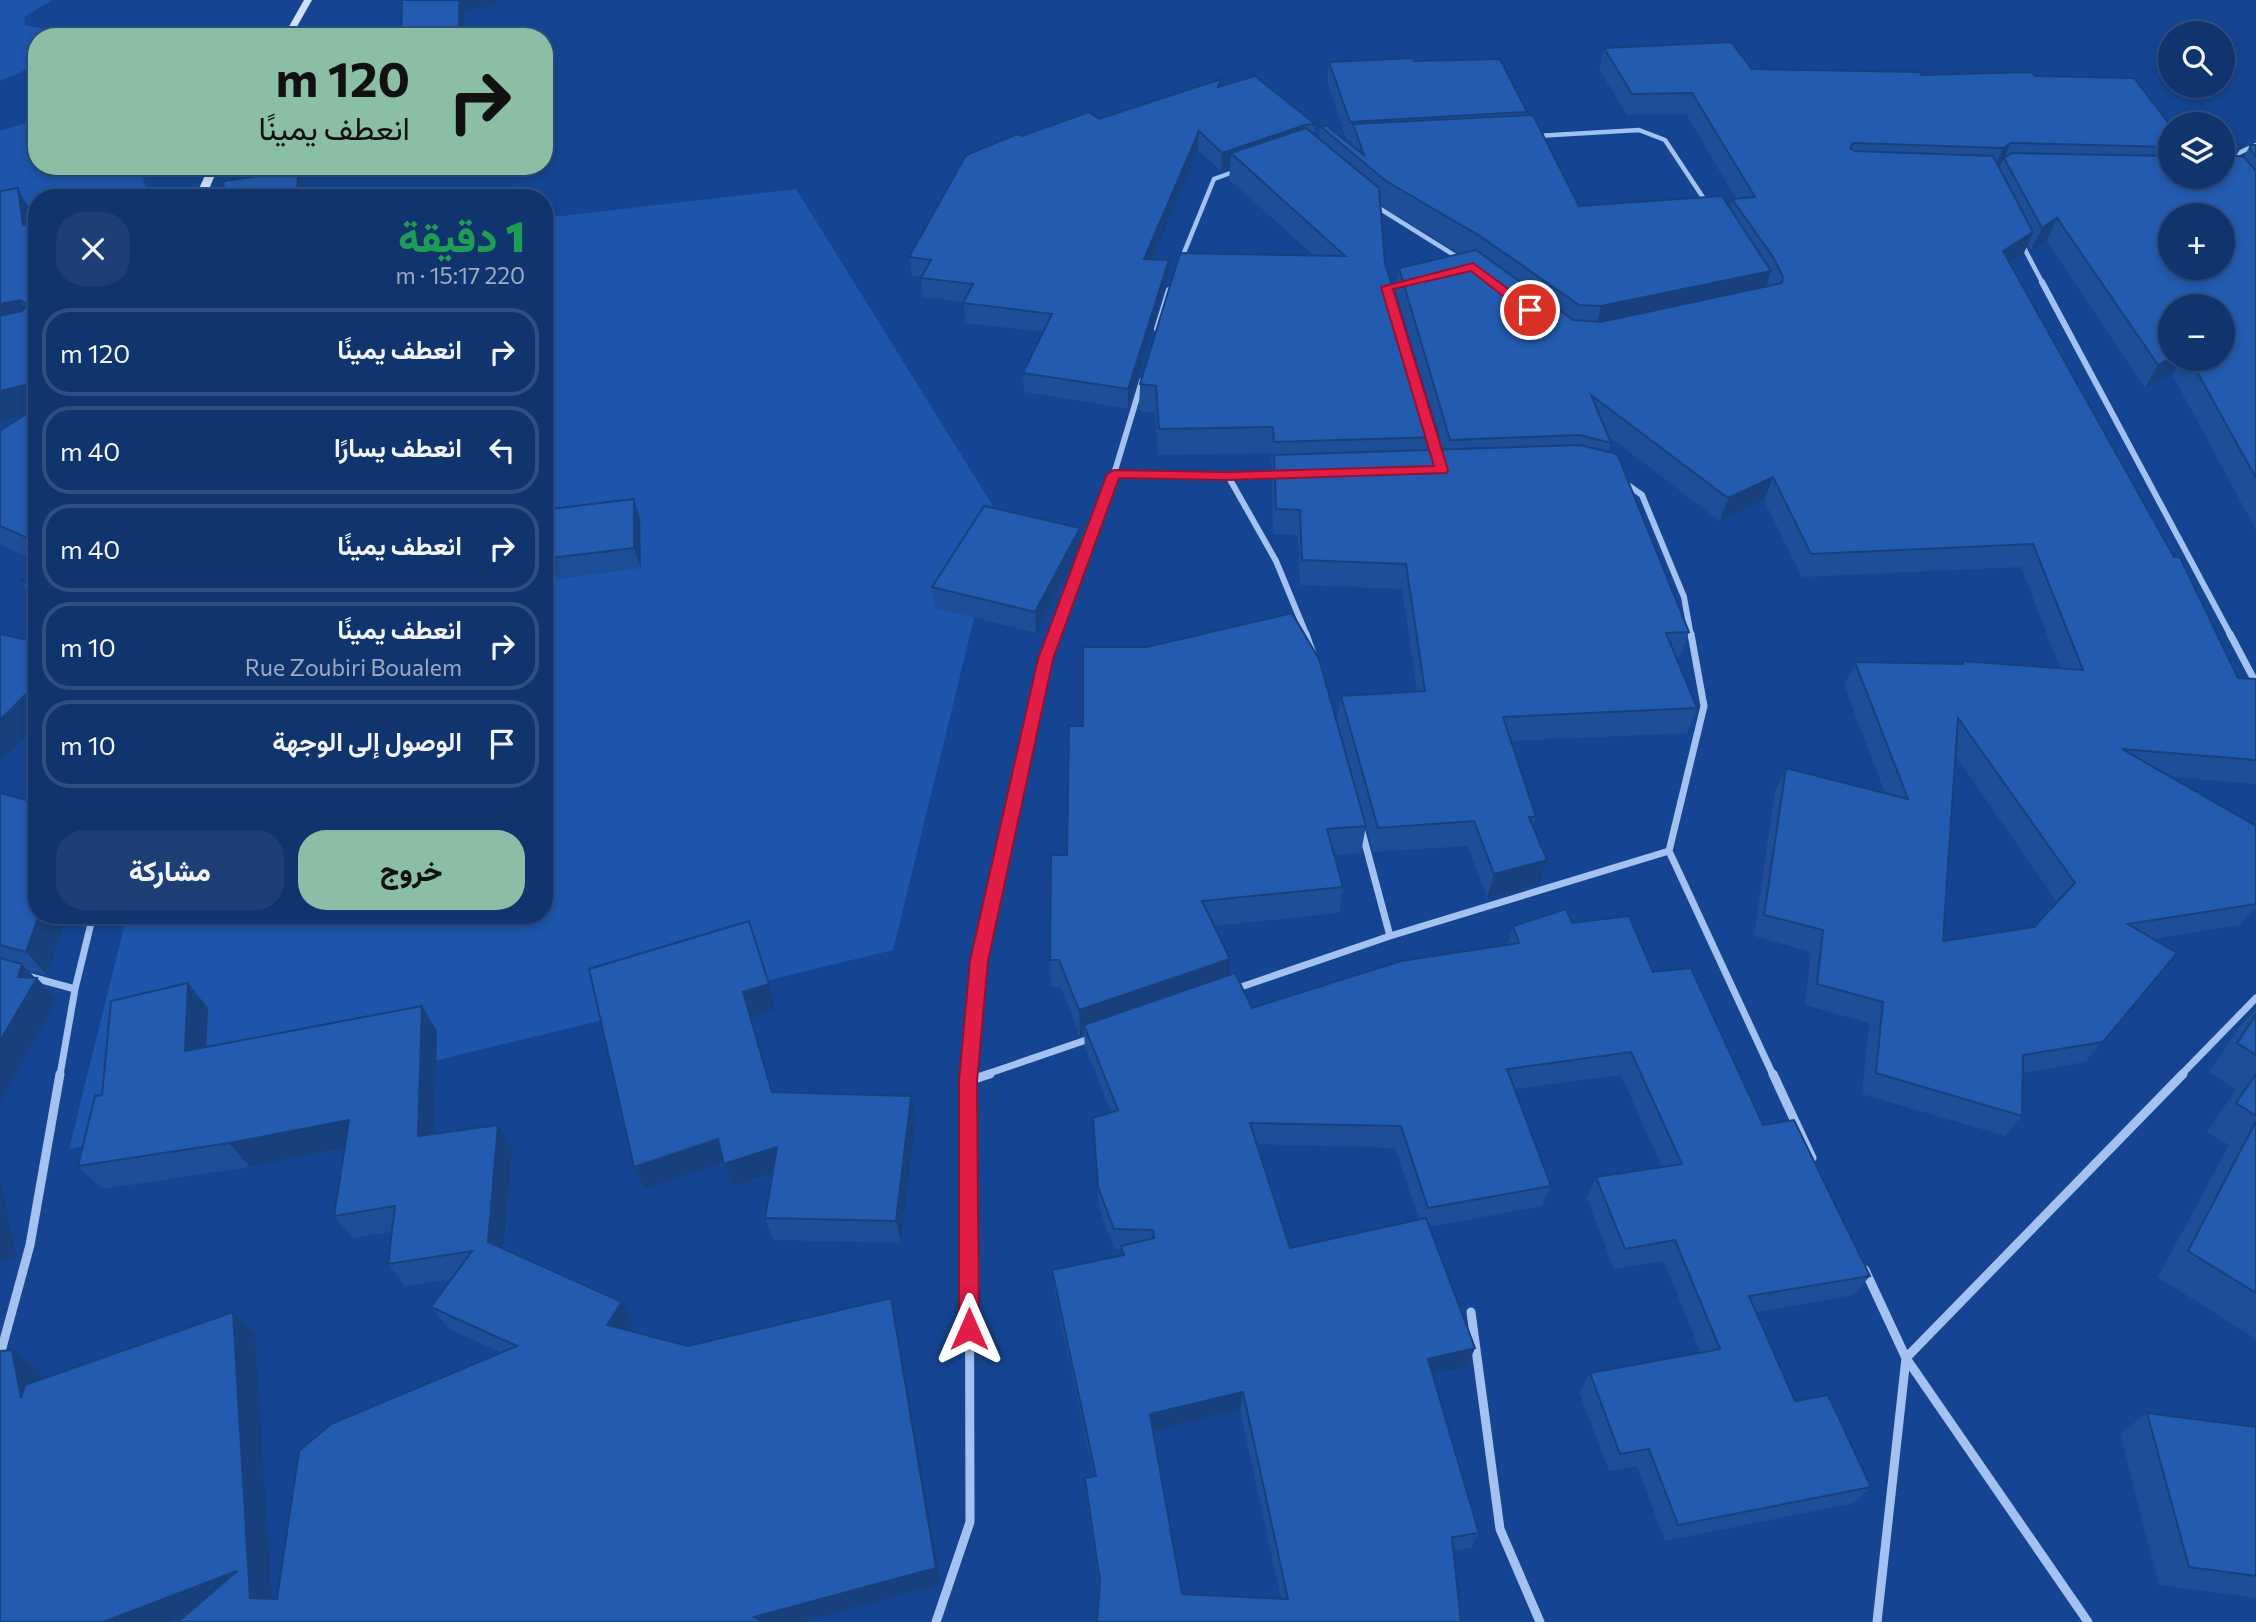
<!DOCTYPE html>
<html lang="ar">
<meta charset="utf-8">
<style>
:root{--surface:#10346e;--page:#1e3f76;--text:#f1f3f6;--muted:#9caac2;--line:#304f81;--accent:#8abfa5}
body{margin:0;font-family:Commissioner,Vazirmatn,sans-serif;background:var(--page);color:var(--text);direction:rtl;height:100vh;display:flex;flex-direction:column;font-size:26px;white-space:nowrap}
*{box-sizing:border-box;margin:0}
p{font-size:23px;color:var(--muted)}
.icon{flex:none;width:38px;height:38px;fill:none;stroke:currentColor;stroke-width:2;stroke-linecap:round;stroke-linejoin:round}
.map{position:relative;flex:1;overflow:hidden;direction:ltr}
.panel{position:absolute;left:28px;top:189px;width:525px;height:735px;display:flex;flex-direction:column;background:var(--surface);border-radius:28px;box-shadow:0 4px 10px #0003,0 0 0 2px var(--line);direction:rtl}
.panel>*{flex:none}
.top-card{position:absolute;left:28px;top:28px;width:525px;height:147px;border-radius:28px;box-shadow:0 4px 10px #0003,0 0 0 2px var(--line);direction:rtl;background:#8abfa5;color:#111;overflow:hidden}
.fabs{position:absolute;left:2158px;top:21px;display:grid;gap:14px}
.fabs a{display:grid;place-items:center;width:77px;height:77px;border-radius:50%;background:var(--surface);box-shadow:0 4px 10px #0003,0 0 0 2px var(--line);font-size:35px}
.pin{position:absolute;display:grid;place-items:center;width:60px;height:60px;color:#fff;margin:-30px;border:4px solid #fff;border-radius:50%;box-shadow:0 2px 7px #0007}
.me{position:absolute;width:77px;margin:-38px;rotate:0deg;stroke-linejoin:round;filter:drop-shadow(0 0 5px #0008)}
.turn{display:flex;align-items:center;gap:24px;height:147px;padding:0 28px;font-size:32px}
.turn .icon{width:91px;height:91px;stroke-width:2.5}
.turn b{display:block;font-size:49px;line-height:60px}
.round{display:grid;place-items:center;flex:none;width:74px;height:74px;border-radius:28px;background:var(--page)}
.headline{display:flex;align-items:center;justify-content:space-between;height:119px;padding:0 28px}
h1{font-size:42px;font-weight:800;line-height:52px;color:#1e9e55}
.primary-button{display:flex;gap:14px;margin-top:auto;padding:14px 28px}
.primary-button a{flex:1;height:80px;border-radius:28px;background:var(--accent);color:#111;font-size:28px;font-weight:800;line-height:80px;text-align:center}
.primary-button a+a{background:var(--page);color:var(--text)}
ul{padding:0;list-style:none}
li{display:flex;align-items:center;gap:21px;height:88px;margin:0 14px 10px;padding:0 14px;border:4px solid var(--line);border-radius:28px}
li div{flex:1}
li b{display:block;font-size:26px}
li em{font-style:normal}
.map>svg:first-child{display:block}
.green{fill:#1d56ac}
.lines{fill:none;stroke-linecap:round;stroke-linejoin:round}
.street-far3{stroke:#a3c2f1;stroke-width:4.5}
.street-far2{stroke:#a3c2f1;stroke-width:6}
.street-far1{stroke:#a3c2f1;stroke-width:7}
.street{stroke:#a3c2f1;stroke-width:9}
.secondary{fill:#d1e1fb;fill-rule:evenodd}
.wall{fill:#1e4e98;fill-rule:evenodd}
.shaded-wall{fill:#18407c}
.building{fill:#235bb1;stroke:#18407c;stroke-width:2;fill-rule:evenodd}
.route{fill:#e11d48;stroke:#92132f;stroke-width:2}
</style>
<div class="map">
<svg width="2256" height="1622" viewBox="0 0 2256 1622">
<rect width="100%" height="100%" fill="#154592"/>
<path class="green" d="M0,0H52L24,17L25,25C39,29 68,30 78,37H37V65L0,81Z
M37,120V166H140L148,198H112L111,188L72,198H37V206L0,215V131Z
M796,189L999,516L893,950L69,1149L127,915H544V218Z"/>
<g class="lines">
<path class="street-far3" d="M1536,136L1639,130L1665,140L1708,205
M2232,160V156L2256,145
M1374,205L1462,260
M2021,242L2043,284
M1181,260L1214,179L1236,171"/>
<path class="street-far2" d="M2042,282L2231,636
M1157,329L1169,290
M1114,474L1281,475
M1228,476L1276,561L1307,636
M1625,483L1642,495L1684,597L1691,636
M1054,636L1114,474L1142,381"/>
<path class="street-far1" d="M1306,634L1312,651
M1691,634L1704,706L1669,851L1773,1075
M2230,634L2256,683
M1361,828L1390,936
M31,977L75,989
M1232,990L1390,936L1669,851
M60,1075L75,989L93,915
M969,1075L979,961L1045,659L1054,634
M984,1075L1092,1038
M2181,1075L2256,998"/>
<path class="street" d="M1773,1074L1812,1158
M968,1081L990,1074
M1865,1270L1906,1358L1877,1622
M1471,1312L1500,1529L1540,1622
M0,1355L30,1245L60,1074
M936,1622L970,1522L969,1074
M2088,1622L1906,1358L2183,1074"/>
<path class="secondary" d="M304,0H312L291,37H283Z
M209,166H219L205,198H195Z"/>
</g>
<path class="wall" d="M1604,48L1752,69L1921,75L2035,76L2170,147V177L2241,147L2236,156L2244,157L2250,145H2256V530L2172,374L2145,388L2047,241L2031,250L2028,244L2023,255L2010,263L2238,678L2256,679V784L2171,777L2256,826V907L2240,925L2153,939L2177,953L2085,1062L2023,1073L2022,1116L2005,1136L1862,1094L1869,1023L1805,1005L1811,952L1754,936L1775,791L1786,768L1885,793L1844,685L1855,662L1961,664L1962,661L2060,668L2021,567L1802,577L1764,500L1720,521L1607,435L1611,443L1608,452L1689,632L1680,657H1676L1697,708L1687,733L1511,741L1536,817L1533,827L1539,884L1487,898L1468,846L1373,852L1337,720L1341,696L1417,691L1402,589L1300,585L1298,535L1273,534L1272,480L1273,469H1272L1271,453L1158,455L1155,413L1139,410L1140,384L1313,255L1229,179L1230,168L1221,171L1198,150L1152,259L1168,279L1128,409L1024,392L1023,373L1043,332L965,323L964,302L923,297L921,277L912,276L909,257L1022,136L1099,119L1221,86L1315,124L1314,135L1319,139L1320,126L1351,145L1352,141H1347L1327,81L1329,62L1414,61L1527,112L1526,115L1579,206L1730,207L1732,199H1736L1686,114L1627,115L1599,69ZM1380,205L1460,254L1399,268L1396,291L1427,398L1385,263ZM2222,306V359H2170ZM1439,438L1442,449L1436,450ZM1955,755L2057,902L2034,927L1943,941Z
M0,191L32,214L34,223L37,222V561L0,545V431L21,417L0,422Z
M634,499L640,519L641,568L557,579L550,558Z
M1080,528V548L1036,633L935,608L932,587Z
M19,580H37V602L33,600Z
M1069,726L1366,826L1361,853L1334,855L1343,887L1339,913L1214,926L1230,959L1228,976L1252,1008L1507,945L1513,926L1572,923L1653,972L1870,1276L1854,1295L1756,1312L1795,1401L1871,1487L1854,1503L1665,1541L1637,1466L1609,1471L1579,1392L1590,1373L1701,1353L1664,1261L1614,1269L1587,1198L1596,1177L1662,1167L1621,1075L1514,1089L1551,1186L1542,1206L1429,1227L1475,1348L1467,1367L1433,1375L1479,1533L1471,1548L1453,1551L1461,1622L1099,1589L1086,1495L1085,1478L1094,1476L1054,1290L1052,1270L1121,1255V1249H1114L1099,1208L1094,1139L1093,1118L1111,1112L1085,1047L1084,1034L1080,1036L1061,987H1051L1050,960L1067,855ZM1257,1144L1395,1148L1419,1219L1290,1248ZM1240,1410L1281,1599L1182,1594L1153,1431Z
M0,793L47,975L28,970L34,977L37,978L57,1000L0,1102Z
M589,969L776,1009L751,1017L773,1092L916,1119L901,1243L773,1240L765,1218L773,1174L733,1187L724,1163L645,1189Z
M208,1008L206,1047L437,1031L435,1134L512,1149L505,1249L634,1323L629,1331L688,1346L896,1320L941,1584L804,1622H178L184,1617L171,1622H0L40,1371L41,1379L255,1334L272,1599H277L501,1353L448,1328L431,1307L451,1279L405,1286L388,1264L392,1232L353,1238L334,1216L344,1148L250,1167L102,1189L78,1166L102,1095Z
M2256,1009V1339L2158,1277L2229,1145L2207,1132L2236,1090L2209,1072L2241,1025Z
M2147,1413L2256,1427V1598L2159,1585L2120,1434Z"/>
<path class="shaded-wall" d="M459,0H495L496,6L464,10V37H459Z
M1305,125L1303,143L1231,153L1230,168L1221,171L1222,153Z
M1199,131L1198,150L1144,279V259Z
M2011,143L2001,165L1993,170L2003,148Z
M2241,147L2229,169L2230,149Z
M298,170L309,196V198H297Z
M18,188L32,214L37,244L23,225Z
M2057,218L2047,241L2031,250L2042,228Z
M2033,232L2023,255L1993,273L2003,251Z
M1169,260L1168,279L1128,409V389Z
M1771,271L1762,298L1595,333L1601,306Z
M20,300L36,327L0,334V304Z
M2170,359H2181L2172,374L2145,388L2158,365Z
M37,382V413L0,422V391Z
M1773,477L1764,500L1720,521L1728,498Z
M634,499L640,519L641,568L634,548Z
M1080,528V548L1036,633L1035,612Z
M37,683V725L0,763V720Z
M1547,860L1539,884L1487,898L1494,874Z
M39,915H67L47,975L26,952Z
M1230,959L1228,985L1084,1025V1034L1080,1036L1079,1010Z
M22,964L36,979L37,978L57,1000L0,1102V1041Z
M188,983L208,1008L205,1076L185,1051Z
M769,984L776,1009L751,1017L780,1116L743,992Z
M422,1006L437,1031L434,1160L418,1136Z
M911,1096L916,1119L901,1243L896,1221Z
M349,1120L366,1143L250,1167L229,1143Z
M498,1125L512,1149L503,1264L488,1242Z
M718,1139L726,1162L645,1189L634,1167Z
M777,1147L785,1169L733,1187L724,1164Z
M0,1176L16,1257L0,1264Z
M891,1298L896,1320L941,1584L804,1622H757L754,1617Z
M622,1302L634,1323L620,1346L607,1325Z
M233,1312L255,1334L273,1614L250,1598L249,1592L171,1622H103Z
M1475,1348L1467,1367L1421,1377L1428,1359Z
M12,1350L40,1371L49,1418L21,1398Z
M1243,1392L1240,1410L1149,1432L1150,1414Z"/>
<path class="building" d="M402,0H459V37H401Z
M1731,42L1752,69L1920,72L1921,75L2031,72L2035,76L2134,78L2170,125V147L2011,143L2003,148L1853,143L1850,148L1855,151L1993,156L2033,232L2003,251L2174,557H2180L2238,678L2256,679V760L2122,749L2256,826V904L2128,924L2177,953L2103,1042L2023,1055L2022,1116L1876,1073L1883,1002L1817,984L1823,930L1764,915L1786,768L1908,799L1855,662L1963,664L1962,661L2083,670L2033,544L1811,554L1773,477L1728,498L1591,395L1611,443L1580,435L1450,440L1399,268L1476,250L1573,320L1601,322L1782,283L1783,277L1773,257L1732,199L1755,197L1692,93L1632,94L1604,48ZM1958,718L2075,883L2034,927L1943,941Z
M1413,58L1414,61L1500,59L1527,112L1350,122L1329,62Z
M1255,76L1315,124L1305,125L1222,153L1199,131L1144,259L1169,260L1128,389L1023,373L1052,314L963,303L973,284L921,278L931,260L909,257L966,155L1018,134L1022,136L1089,112L1099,119L1221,79L1218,87Z
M1533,115L1579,206L1722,196L1771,271L1601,306L1579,305L1480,236L1386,181L1320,126H1327L1364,155L1353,124Z
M1306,128L1379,188L1385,263L1439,437L1274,442L1273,427L1159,429L1156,386L1140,384L1180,253L1345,256L1231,153Z
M2222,145H2240L2241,147L2230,149V155L2244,157L2256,171V478L2190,359H2222V306H2170V359L2158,365L2057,218L2042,228L2004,158L2012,153L2170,156V177H2222ZM2170,215H2222V268H2170Z
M2250,145H2256V157L2251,150Z
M298,170L297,198H222L224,181Z
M18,188L23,225L37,222V382L0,391V316L22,311L27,304L20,300L0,304V191Z
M37,407V542L0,526V431Z
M1580,445L1613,453L1618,456L1689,632L1666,633L1697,708L1503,717L1536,817H1529L1547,860L1494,874L1474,821L1378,828L1341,696L1425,691L1406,564L1302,560L1300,510L1276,509L1274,455Z
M634,499V548L550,558L551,509Z
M984,506L1080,528L1035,612L932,587Z
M19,580H37V588Z
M1292,613L1319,659L1366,826L1327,829L1343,887L1202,901L1230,959L1079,1010L1059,960H1050L1051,855H1067L1069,726H1083V647H1147Z
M0,634L37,642V683L0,720Z
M0,793L37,803V915H39L26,952L0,945Z
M1566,909L1572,923L1629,916L1653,972L1691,968L1763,1125L1794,1120L1870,1276L1749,1296L1795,1401L1828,1395L1871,1487L1678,1525L1649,1449L1620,1454L1590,1373L1720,1349L1675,1240L1625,1249L1596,1177L1682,1164L1631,1052L1507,1069L1551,1186L1428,1208L1401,1126L1250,1123L1290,1248L1426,1218L1475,1348L1428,1359L1479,1533L1452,1537L1461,1622H1097L1100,1582L1085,1478L1096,1476L1052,1270L1124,1255L1121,1246L1154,1238L1153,1230L1114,1229L1098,1187L1093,1118L1118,1110L1084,1025L1235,973L1252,1008L1401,961L1519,943L1513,926ZM1243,1392L1288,1599L1182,1594L1150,1414Z
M749,921L769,984L743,992L772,1092L911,1096L896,1221L765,1218L777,1147L724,1164L718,1139L634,1167L589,969Z
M0,958L22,964L18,977L37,978L0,1041Z
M188,983L185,1051L422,1006L418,1136L498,1125L488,1242L622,1302L607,1325L688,1346L891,1298L936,1568L754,1617L764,1622H178L237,1571L103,1622H0V1351L12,1350L21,1398L25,1385L233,1312L250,1598L277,1599L299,1451L331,1424L517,1346L431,1307L472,1251L388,1264L395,1206L334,1216L349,1120L229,1143L78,1166L95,1096L102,1095L111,1001Z
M2256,1015V1055L2237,1043Z
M2256,1074V1116L2236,1103Z
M2256,1121V1293L2188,1251Z
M2147,1413L2256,1427V1576L2189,1567Z"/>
<path class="route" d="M1473,263L1534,308V313H1525L1471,271L1393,289L1448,470L1446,473L1228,480L1119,478L1053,659L988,961L977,1081L979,1329L976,1336L969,1339L962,1336L959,1329V1081L970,961L1038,659L1107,474L1114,470L1228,472L1434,466L1381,287Z"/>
</svg>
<div class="fabs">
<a><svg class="icon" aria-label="search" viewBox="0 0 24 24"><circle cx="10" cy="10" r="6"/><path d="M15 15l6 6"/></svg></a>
<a><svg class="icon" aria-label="layers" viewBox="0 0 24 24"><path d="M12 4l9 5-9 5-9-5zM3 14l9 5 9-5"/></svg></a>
<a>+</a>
<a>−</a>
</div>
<div class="pin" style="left:1530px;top:310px;background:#d93025"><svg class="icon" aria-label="arrive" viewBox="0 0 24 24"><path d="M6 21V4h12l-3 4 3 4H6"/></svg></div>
<svg class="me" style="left:969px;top:1329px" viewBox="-20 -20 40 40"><path d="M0-17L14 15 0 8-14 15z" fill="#e11d48" stroke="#fff" stroke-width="4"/></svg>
<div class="top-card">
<div class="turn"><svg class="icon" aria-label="right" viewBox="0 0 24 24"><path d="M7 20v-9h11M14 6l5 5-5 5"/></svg><div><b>120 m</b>انعطف يمينًا</div></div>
</div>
<section class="panel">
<div class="headline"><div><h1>1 دقيقة</h1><p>220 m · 15:17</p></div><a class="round"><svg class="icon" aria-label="close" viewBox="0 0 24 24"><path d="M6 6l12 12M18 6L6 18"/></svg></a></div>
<ul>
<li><svg class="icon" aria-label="right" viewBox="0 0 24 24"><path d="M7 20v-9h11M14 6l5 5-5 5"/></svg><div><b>انعطف يمينًا</b></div><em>120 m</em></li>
<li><svg class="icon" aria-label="left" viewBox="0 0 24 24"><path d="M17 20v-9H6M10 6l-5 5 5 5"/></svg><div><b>انعطف يسارًا</b></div><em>40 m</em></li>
<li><svg class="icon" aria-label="right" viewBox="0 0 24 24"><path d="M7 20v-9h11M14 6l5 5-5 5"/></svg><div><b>انعطف يمينًا</b></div><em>40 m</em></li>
<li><svg class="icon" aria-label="right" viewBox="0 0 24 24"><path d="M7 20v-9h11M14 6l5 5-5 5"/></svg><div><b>انعطف يمينًا</b><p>Rue Zoubiri Boualem</p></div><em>10 m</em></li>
<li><svg class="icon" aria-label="arrive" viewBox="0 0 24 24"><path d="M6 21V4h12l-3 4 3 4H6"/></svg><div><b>الوصول إلى الوجهة</b></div><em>10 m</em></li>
</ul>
<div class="primary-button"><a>خروج</a><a>مشاركة</a></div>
</section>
</div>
